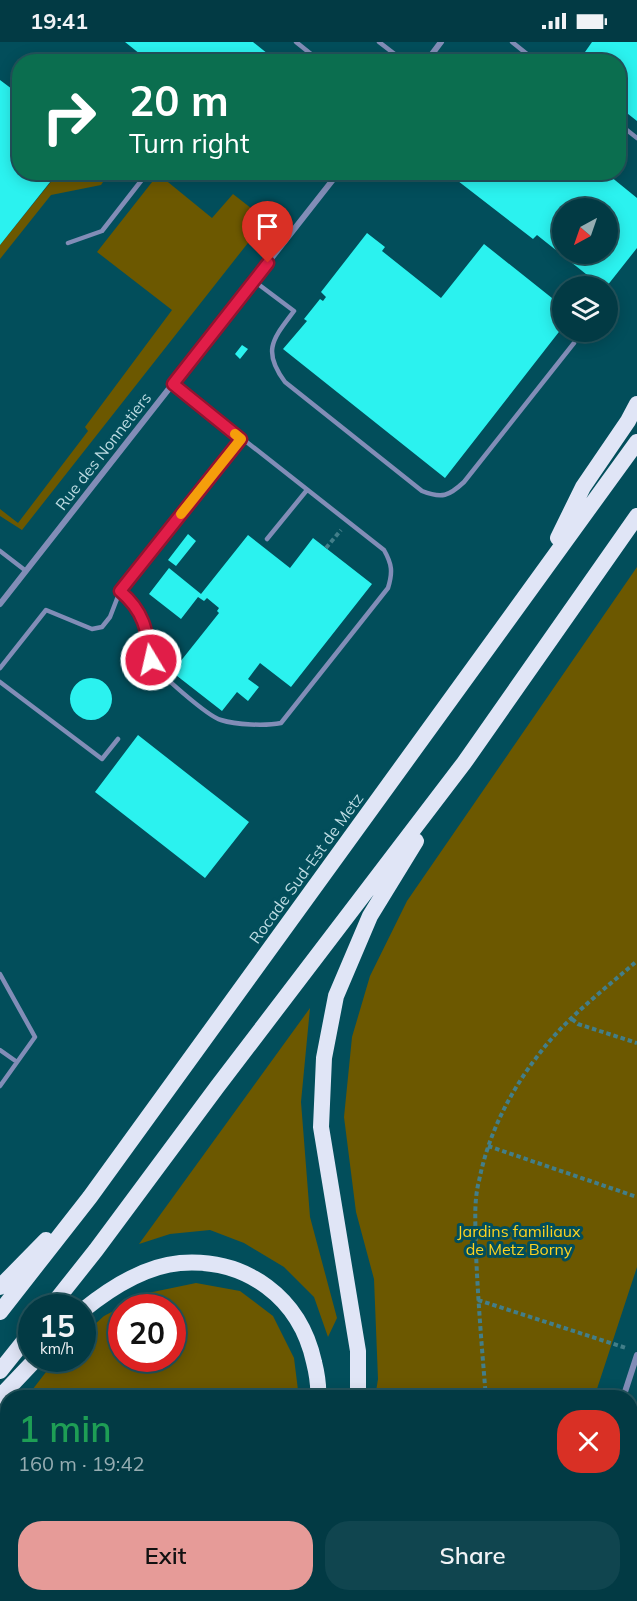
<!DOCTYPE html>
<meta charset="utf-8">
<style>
:root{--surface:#023a44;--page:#10454f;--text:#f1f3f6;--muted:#96adb2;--line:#23545d;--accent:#e69b98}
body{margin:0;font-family:Mulish,sans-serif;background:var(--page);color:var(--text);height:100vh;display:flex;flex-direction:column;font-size:22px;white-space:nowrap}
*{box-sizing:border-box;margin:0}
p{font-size:20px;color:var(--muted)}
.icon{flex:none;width:33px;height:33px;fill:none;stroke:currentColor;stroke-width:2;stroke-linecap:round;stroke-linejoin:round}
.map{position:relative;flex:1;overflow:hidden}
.sheet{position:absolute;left:0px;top:1348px;width:638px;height:212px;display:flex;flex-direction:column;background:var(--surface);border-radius:24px 24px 0 0;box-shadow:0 3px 15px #0003,0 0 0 2px var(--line)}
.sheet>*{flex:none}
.banner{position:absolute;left:12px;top:12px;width:614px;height:126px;border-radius:24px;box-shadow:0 3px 15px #0003,0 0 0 2px var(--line);background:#0b6e4f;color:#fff;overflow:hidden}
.needle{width:39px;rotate:220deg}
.controls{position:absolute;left:552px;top:156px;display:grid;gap:12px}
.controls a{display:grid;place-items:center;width:66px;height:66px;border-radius:50%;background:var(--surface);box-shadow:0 3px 15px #0003,0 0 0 2px var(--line);font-size:30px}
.speed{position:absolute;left:18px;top:1252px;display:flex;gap:12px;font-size:30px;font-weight:700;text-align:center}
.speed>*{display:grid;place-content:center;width:78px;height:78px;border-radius:50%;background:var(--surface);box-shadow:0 3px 15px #0003,0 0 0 2px var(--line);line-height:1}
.speed small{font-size:15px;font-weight:400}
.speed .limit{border:9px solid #d22;background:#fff;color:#111}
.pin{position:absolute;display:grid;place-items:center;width:51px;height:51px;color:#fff;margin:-62px -26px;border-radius:50% 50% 50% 0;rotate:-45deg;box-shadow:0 0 6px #0007}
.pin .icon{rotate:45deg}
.me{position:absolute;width:66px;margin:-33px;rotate:351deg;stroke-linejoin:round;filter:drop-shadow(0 0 4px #0008)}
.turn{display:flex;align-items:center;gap:21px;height:126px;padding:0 18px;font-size:27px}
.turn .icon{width:78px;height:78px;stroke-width:2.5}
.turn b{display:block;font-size:42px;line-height:51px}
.round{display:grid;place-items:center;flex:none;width:63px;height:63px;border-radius:24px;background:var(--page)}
.head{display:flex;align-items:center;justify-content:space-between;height:102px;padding:0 18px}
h1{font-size:36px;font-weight:600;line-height:45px;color:#1e9e55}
.cta{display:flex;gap:12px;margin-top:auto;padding:12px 18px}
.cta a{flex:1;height:69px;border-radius:24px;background:var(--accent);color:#111;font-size:24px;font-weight:600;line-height:69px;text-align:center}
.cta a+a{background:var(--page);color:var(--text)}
.status{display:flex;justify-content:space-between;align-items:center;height:42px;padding:0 30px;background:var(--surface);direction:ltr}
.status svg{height:16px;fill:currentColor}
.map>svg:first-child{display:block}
.green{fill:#6c5800;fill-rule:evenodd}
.building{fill:#2bf2ef;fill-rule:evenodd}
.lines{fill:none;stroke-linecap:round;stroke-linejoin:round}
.path{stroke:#427e89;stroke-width:4;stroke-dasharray:4.5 3;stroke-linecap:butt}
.service{stroke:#828db7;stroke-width:4.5}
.minor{stroke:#828db7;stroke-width:6}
.primary{stroke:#cdd6f9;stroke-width:15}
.trunk{stroke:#e0e5f6;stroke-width:16}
.route-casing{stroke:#92132f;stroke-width:15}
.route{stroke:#e11d48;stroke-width:10}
.slow{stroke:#f59e0b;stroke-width:10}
.labels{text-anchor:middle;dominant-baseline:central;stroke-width:6;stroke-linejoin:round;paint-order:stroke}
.street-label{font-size:16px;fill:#bcdbe2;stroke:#024e5b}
.park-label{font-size:16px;fill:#fcd221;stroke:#024e5b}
</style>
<div class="status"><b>19:41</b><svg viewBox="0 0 49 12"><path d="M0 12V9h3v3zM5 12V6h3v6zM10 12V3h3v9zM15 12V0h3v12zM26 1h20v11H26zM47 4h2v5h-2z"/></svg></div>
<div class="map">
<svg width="637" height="1559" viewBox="0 0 637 1559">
<rect width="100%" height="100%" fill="#024e5b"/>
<path class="green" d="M58,131H109L101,143L51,153L0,217V203Z
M156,135L163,136L212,176L233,152L266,178L22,488L0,474V467L18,481L88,389L85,385L172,268L97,210Z
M637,525V1225L594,1356H375L378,1337L374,1237L356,1170L344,1075L352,995L370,934L407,859Z
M310,966L301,1060L310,1175L337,1276L328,1295L314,1255L284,1225L244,1201L210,1188L170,1192L139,1202Z
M196,1241L240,1249L273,1274L294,1316L299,1356H26L56,1317H82L83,1293L104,1274L148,1251ZM122,1266H172V1317H122Z
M0,1436L7,1441V1480L0,1489Z
M356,1552H529V1553L526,1559H355Z
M243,1553H319V1559H251Z"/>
<path class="building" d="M125,0H253L278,20H150Z
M592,0H637V79L618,64V48L624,41L618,36V20H597L585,10Z
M0,38L20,53V130H58L0,203Z
M465,130H605L637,156V206L607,244H601L537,193L533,197L458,139ZM562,166H608V212H562Z
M367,191L385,205L382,209L441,256L484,202L562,264V286L445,436L283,307L307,279L304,277L320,257L323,259L326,255L321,250Z
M242,303L248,307L240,317L235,312Z
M188,492L196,499L176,524L168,518Z
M248,493L290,526L313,496L372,542L291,645L260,621L248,637L259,645L248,659L237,650L222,669L172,630L219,571L217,569L219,566L207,556L204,559L198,555L181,577L149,552L169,526L201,552Z
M70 657a21 21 0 1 1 42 0a21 21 0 1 1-42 0Z
M138,693L249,780L205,836L95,750Z
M580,1552H595L614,1559H578Z"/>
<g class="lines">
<path class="path" d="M326,506L341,488
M572,977L578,982L637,1001
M488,1104L637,1155
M478,1258L626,1306
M486,1356C482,1308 478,1259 476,1211C476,1187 473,1162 479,1139C489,1088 514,1042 547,1002C573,971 607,945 637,919
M0,1546L8,1549
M20,1552L42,1559
M463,1552L469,1559
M604,1552L622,1559
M554,1559L557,1552"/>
<path class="service" d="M296,0L321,20
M379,0L405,20
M512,0L537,20
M618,81L637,96
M68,201L102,189L148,130
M254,239L294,269C274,296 261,308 285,340L422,449C442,457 449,454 464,440L574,301
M173,342L384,508C392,522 393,530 388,546L281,681C266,684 236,683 221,678C209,675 156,630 151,618C149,612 149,603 148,596C145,576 135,562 120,549L241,397
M267,497L307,448
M0,509L26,529
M0,626L46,568L92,587L102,585L110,575L120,549
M0,640L102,717L118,697
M0,932L35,995L0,1044
M0,1008L17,1020"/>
<path class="minor" d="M426,20L441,0
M0,562L339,130
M623,1356L637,1313
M630,1461L637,1464"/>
<path class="primary" d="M0,1397L8,1403
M175,1552L182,1559
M219,1552L227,1559"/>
<path class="trunk" d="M558,496L583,445L628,379L637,362
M0,1245L46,1198
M50,1266L96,1208L217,1045L464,721L637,474
M82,1269C109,1247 145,1224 180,1221C247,1216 300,1256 314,1320C317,1332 319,1344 318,1356
M0,1270L90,1155L637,400
M0,1329L32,1289
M0,1355L36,1317
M358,1356V1309L321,1085L324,1016L336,954L370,874L416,799
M344,1559V1552"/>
</g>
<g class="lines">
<g class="route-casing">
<path id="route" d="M151,618C147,588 144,569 120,549L241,397L173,342L268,221"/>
</g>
<use href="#route" class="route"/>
<path class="slow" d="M181,472L241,397L235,392"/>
</g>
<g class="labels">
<g class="street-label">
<text transform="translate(103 409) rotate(-52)">Rue des Nonnetiers</text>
<text transform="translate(306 826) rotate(-54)">Rocade Sud-Est de Metz</text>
</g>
<g class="park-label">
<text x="519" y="1189">Jardins familiaux<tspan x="519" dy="18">de Metz Borny</tspan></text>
</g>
</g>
</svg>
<div class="controls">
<a><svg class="needle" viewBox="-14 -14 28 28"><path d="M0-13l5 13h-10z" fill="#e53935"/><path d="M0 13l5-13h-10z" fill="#96adb2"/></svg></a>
<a><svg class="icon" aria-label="layers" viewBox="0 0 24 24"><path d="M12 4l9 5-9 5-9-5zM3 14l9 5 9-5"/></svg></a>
</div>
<div class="speed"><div>15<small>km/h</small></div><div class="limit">20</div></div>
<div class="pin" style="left:268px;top:221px;background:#d93025"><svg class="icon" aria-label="arrive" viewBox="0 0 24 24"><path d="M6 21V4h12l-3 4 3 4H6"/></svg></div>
<svg class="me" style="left:151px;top:618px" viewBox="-20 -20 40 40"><circle r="17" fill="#e11d48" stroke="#fff" stroke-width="3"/><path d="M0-11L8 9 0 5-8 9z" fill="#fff"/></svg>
<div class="banner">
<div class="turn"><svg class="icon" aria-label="right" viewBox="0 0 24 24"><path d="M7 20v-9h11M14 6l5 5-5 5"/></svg><div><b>20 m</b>Turn right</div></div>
</div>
<section class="sheet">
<div class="head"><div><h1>1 min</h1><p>160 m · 19:42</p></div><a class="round" style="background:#d93025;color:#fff"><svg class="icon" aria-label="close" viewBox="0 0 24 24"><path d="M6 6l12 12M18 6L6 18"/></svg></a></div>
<div class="cta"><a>Exit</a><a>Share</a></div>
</section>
</div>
